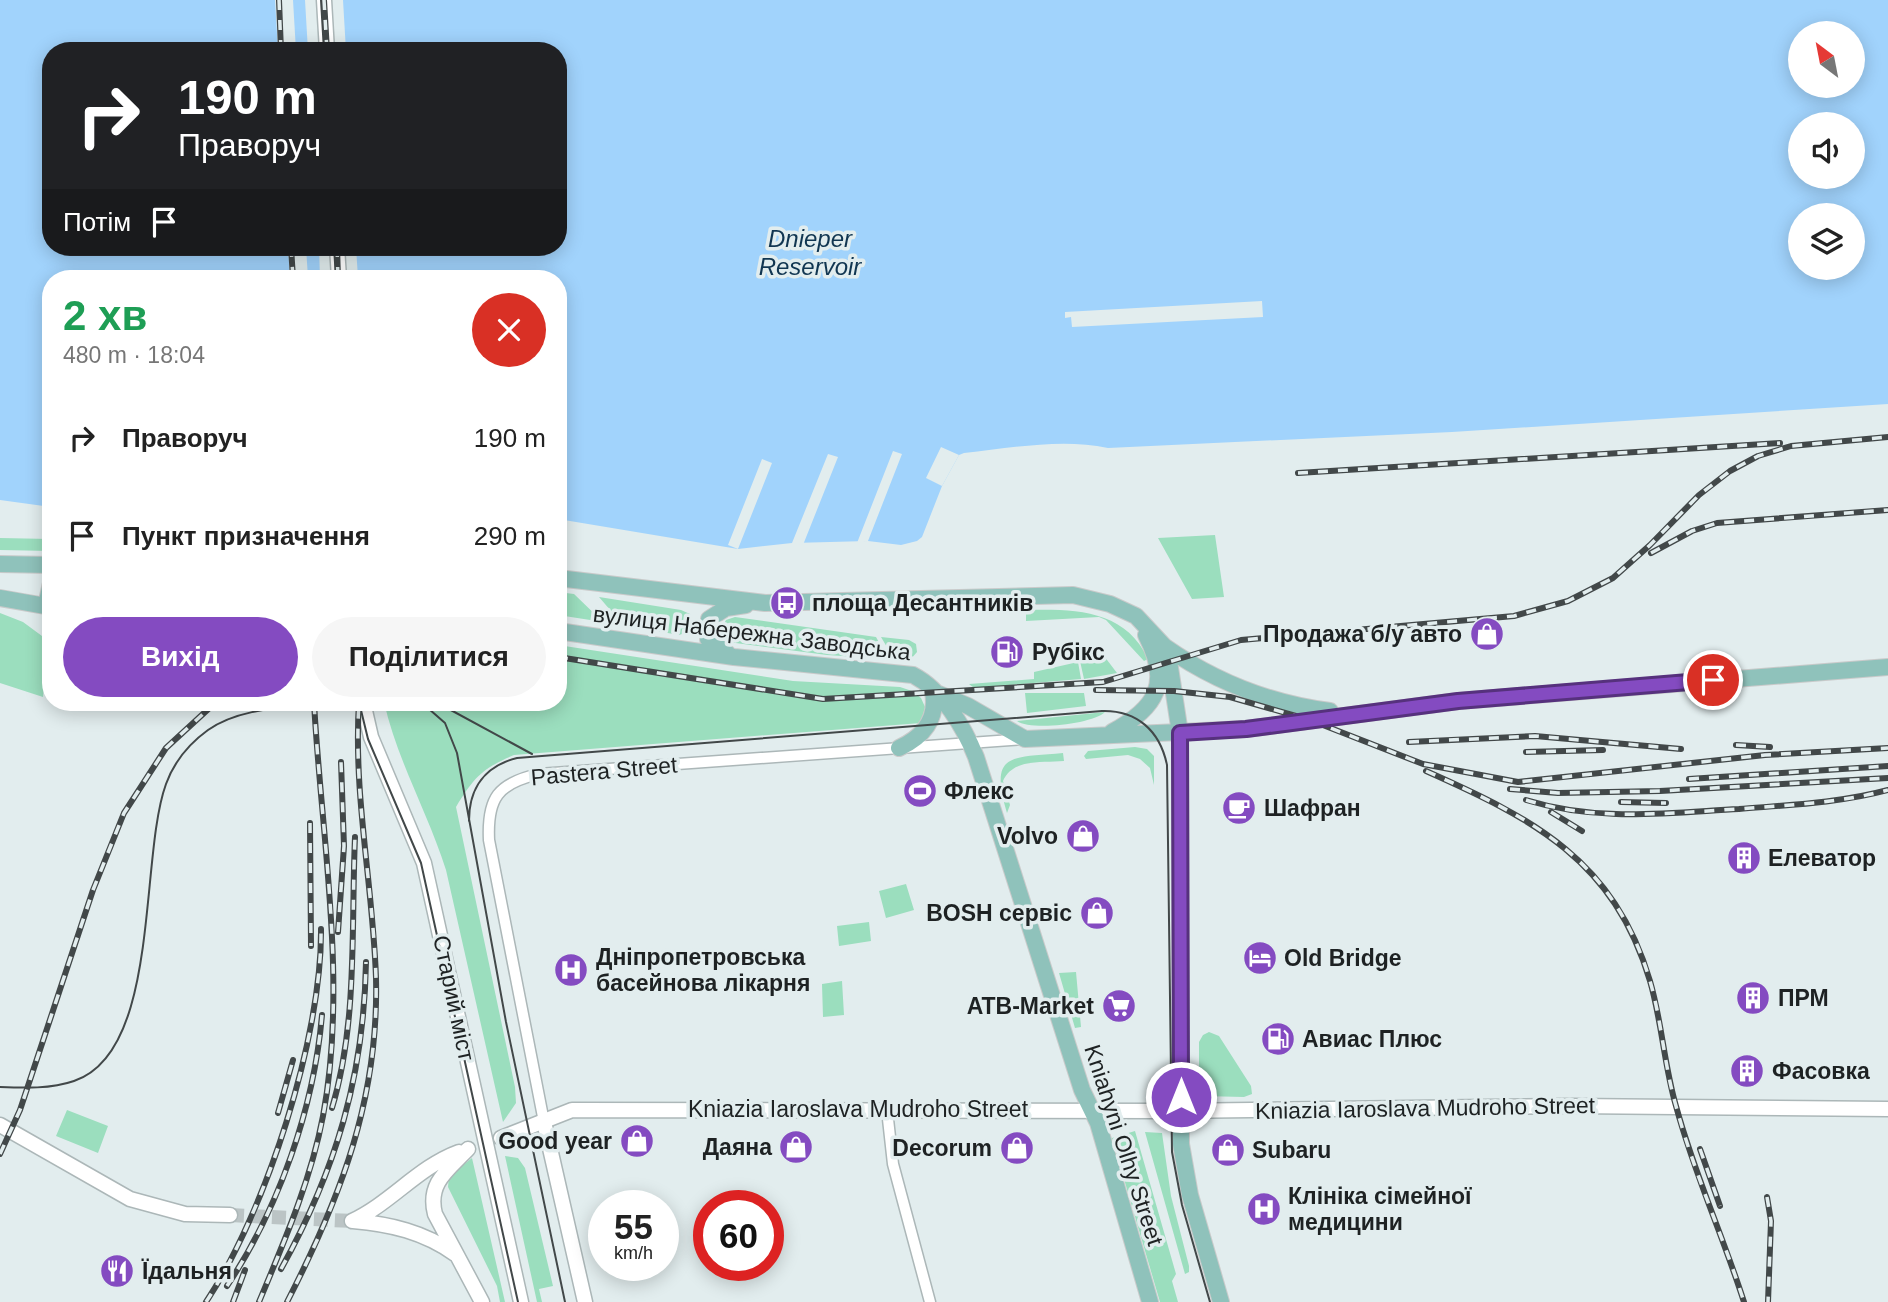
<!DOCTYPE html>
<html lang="uk">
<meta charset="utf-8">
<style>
:root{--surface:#fff;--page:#f6f6f6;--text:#222;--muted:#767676;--accent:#844bc1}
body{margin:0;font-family:Helvetica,sans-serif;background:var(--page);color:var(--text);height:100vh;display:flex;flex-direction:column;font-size:26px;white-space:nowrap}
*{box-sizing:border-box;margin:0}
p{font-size:23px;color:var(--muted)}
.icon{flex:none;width:38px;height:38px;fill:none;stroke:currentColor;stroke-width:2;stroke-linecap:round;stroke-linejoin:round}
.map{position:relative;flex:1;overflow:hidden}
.details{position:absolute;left:42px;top:270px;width:525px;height:441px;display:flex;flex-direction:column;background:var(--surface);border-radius:28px;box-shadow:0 4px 18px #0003}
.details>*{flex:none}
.top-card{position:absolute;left:42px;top:42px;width:525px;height:214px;border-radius:28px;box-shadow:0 4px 18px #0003;background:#202124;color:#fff;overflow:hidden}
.needle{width:46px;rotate:328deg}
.tools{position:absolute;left:1788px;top:21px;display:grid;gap:14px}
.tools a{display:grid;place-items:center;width:77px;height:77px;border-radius:50%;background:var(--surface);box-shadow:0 4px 18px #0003;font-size:35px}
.speed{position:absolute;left:588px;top:1190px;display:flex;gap:14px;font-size:35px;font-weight:700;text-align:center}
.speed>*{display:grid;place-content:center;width:91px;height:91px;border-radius:50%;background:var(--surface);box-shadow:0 4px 18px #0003;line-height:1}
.speed small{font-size:18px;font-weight:400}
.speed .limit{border:10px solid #d22;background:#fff;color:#111}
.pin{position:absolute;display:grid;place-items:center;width:60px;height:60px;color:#fff;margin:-30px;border:4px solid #fff;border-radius:50%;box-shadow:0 2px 7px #0007}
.me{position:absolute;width:77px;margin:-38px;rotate:0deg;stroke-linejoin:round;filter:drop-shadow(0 0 5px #0008)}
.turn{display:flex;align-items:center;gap:24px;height:147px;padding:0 21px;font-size:32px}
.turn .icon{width:91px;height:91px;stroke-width:2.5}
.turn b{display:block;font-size:49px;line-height:60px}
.then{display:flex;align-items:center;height:66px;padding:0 21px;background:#0003;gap:14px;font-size:26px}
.round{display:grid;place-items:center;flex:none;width:74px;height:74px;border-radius:37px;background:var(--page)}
.head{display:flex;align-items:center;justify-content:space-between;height:119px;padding:0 21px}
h1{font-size:42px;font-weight:700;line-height:52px;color:#1e9e55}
.cta{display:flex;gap:14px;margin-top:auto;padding:14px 21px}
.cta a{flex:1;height:80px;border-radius:42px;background:var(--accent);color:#fff;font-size:28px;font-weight:700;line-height:80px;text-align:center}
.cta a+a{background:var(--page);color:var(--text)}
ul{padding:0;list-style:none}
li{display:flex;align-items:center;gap:21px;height:98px;padding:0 21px}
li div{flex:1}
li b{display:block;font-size:26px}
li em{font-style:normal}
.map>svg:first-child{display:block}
.green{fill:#9bdebe}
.water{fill:#a1d3fc;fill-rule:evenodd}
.pier{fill:#e2edee}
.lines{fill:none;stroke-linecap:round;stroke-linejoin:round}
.secondary-tunnel{stroke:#bbc4c5;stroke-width:14;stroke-dasharray:14 7;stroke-linecap:butt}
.street-casing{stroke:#acb7b8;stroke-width:13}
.secondary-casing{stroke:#acb7b8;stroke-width:17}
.primary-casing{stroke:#c9caca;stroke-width:18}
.street{stroke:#fff;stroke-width:10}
.secondary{stroke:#fff;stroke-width:14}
.primary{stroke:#8fc2bb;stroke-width:16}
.tram{stroke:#424849;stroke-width:2}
.rail-casing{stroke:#424849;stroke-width:6}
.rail{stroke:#e2edee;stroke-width:3.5;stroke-dasharray:10;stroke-linecap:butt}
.route-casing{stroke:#56317d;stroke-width:18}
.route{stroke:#844bc1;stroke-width:12}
.labels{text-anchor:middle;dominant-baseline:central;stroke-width:7;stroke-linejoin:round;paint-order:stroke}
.poi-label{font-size:23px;font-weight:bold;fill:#1e2223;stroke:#e2edee;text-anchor:start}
.street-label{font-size:23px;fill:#1e2223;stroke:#e2edee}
.water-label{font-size:24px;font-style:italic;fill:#113651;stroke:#e2edee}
</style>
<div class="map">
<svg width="1888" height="1302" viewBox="0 0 1888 1302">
<rect width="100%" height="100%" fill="#e2edee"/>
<path class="green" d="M1215,535L1224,597L1192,599L1158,538Z
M0,538L51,539V551L0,550Z
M558,592L574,594L603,622L558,615Z
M599,597L681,610L690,614L693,624L688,632L679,635L623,625Z
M1026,610C1074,609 1125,609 1148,659L1144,661L1106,620L1099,617L1026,621Z
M0,613L23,622L42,636L46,663L43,697L0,683Z
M735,617L876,637L888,659L827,655L728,642L721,629L726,620Z
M881,637L909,640L916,644L917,652L910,660L894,659Z
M558,645L793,681L900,687L912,691L921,698L925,707L921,723L514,755C483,768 474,777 456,807L515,1087L516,1103L503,1122L446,870C428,813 397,760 384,702H558Z
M1101,652L1117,673L1084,679L1080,661Z
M1078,662L1081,679L974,688L969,684L1034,679V672Z
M1025,693H1084L1086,706L1027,713Z
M1105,712C1093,724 1031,731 1017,721Z
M1135,747L1147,749L1154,756V785L1150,768L1140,759L1128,755L1086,759L1084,756L1088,751Z
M1063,753L1064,761C1043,763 1013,758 1003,781L1010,805L1007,813C989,752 1010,758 1063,753Z
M906,884L914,910L886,918L879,891Z
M869,922L871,941L839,946L837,926Z
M1076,972L1081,1027L1075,1028L1059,973Z
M842,981L844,1015L823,1017L822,984Z
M1209,1032L1219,1036L1251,1086L1252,1094L1244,1097L1202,1096L1199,1089V1042L1203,1035Z
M67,1110L108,1126L98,1153L56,1136Z
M1135,1131L1176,1274L1172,1281L1178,1302H1160L1112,1138Z
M1145,1132L1162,1133L1171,1196L1189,1266V1272L1185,1274Z
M505,1156L518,1158L525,1168L553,1286L539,1289L542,1302H537Z
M472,1158L505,1302H500L497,1286L448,1187L449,1176Z"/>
<path class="water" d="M0,0H1888V404L1452,432L1108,448C1061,438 1012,448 964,453L959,455L942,486L922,537L917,541L901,545L868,541L792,543L738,549L558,519V278H51V507L0,500ZM1801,33H1853V86H1801ZM51,51H558V247H51ZM1801,124H1853V177H1801ZM1801,215H1853V268H1801Z"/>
<path class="pier" d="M275,0H293L296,51H278Z
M305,0H343L346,51H308Z
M288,247H306L308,278H290Z
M319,247H356L358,278H320Z
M1262,301L1263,317L1072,327L1071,317L1065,318V312Z
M941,447L959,455L942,486L926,478Z
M893,451L902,454L868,541L857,543Z
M828,454L838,457L803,545L792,543Z
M762,459L772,463L738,549L728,545Z"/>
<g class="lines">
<path class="secondary-tunnel" d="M230,1215L352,1221"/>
<g class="street-casing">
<path id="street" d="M887,1110L893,1164L930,1302
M544,1122L489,840C487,798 498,783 539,774L1024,739"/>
</g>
<g class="secondary-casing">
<path id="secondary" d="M324,0L327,51
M337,247L339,278
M363,702L371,737L424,863L521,1302
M544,1122L585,1302
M0,1125L130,1199L185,1214L230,1215
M501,1138L572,1110L1171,1111L1572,1106L1888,1109
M468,1149C448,1170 427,1183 435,1214L482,1302
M352,1221C391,1203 418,1167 459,1152
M353,1221C390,1224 424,1232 455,1254"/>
</g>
<g class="primary-casing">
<path id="primary" d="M0,564L51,565
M558,578L765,603L1073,595L1110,604L1136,616L1164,646L1169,661L1180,733L1181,1144L1190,1195L1221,1302
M0,598L51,607
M46,606L51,583
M558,631L734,657L913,675C942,690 964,727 976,757L1082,1090L1098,1123L1150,1302
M1164,646C1215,682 1268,703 1330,711
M728,654L708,639L709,619L726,608L746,605
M939,694L968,706L1025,739L1246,729L1458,701L1888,667
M1112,732C1157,708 1171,683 1146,635
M899,748C923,737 938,719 933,692"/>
</g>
<use href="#street" class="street"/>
<use href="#secondary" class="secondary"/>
<use href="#primary" class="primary"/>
<path class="tram" d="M321,0L324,51
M334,247L336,278
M359,702L368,739L421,863L518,1302
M421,702L445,723L457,753L506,1022L565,1302
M436,702L532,754
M469,821C469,788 485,766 517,758L1102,711C1137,710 1160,731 1167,765L1172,1152L1182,1205L1210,1302
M0,1087C24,1088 51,1089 74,1081C161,1052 139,858 166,784C174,762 190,743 208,730C242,706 292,708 332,702"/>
<g class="rail-casing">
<path id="rail" d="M279,0L281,51
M324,0L327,51
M291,247L293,278
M337,247L338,278
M1298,473L1780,443
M1651,553L1692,531L1717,523L1888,510
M558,657L823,699L1103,682L1241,640L1514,616L1568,601L1613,578L1650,545L1699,495L1730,471L1758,456L1791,446L1888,437
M1096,690L1174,691L1230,697L1310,720L1423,764L1518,782L1765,755L1888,748
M1409,742L1535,736L1681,749
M1736,745L1770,747
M1526,752L1603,750
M1426,771C1534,819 1614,860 1650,981C1662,1022 1664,1065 1676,1106C1694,1173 1723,1236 1744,1302
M1689,779L1888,766
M1510,789L1558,793L1660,791L1888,778
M1526,800C1598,822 1665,813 1739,809C1788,805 1840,803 1888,790
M1621,802L1666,803
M1551,812L1582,831
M310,823L311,946
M338,932L344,846L341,762
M332,1108C358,1022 351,926 355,837
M278,1113L293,1060
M1700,1149L1720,1206
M0,1154L20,1110L93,890L124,813L166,748L216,702
M1767,1197L1771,1221L1768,1302
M281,1269C336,1170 364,1076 366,962
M227,1286C279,1208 314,1108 322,1015
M206,1302C266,1211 322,1038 321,929
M233,1302L245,1270
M259,1302C284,1242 311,1180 323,1116C348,983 321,835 314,702
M287,1302C341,1197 379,1098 376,978C373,885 353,795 359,702"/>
</g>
<use href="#rail" class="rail"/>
</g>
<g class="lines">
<g class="route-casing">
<path id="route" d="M1181,1097L1180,733L1246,729L1458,701L1713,680"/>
</g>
<use href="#route" class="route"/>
</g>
<defs>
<g id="bus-disc" transform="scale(1.75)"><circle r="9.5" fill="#844bc1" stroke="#e2edee"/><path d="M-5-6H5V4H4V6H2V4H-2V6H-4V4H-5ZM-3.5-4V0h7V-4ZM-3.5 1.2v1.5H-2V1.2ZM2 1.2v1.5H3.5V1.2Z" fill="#fff"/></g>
<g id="shop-disc" transform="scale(1.75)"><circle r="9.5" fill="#844bc1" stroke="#e2edee"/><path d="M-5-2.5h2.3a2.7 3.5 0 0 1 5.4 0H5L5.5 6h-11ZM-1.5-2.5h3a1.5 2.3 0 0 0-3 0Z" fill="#fff"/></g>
<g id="fuel-disc" transform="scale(1.75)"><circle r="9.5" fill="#844bc1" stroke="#e2edee"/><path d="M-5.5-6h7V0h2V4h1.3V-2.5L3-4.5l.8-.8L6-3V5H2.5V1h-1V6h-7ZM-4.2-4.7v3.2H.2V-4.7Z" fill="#fff"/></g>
<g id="stadium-disc" transform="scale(1.75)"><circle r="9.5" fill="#844bc1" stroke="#e2edee"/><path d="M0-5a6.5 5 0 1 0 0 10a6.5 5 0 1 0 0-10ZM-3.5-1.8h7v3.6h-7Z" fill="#fff"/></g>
<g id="cafe-disc" transform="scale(1.75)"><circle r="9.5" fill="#844bc1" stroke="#e2edee"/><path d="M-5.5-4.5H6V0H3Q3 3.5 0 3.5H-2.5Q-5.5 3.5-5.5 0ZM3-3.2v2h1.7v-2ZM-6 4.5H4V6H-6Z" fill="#fff"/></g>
<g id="building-disc" transform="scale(1.75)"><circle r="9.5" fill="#844bc1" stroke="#e2edee"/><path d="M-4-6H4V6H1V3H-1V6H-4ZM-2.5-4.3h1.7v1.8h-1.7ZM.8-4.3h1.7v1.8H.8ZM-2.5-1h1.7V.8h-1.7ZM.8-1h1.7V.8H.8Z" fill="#fff"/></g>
<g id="hotel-disc" transform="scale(1.75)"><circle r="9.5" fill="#844bc1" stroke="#e2edee"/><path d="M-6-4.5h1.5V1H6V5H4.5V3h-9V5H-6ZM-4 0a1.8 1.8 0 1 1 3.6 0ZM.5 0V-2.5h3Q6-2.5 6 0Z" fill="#fff"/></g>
<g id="hospital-disc" transform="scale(1.75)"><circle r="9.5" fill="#844bc1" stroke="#e2edee"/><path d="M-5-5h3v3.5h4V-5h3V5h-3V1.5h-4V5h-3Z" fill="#fff"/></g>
<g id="supermarket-disc" transform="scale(1.75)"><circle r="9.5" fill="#844bc1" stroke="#e2edee"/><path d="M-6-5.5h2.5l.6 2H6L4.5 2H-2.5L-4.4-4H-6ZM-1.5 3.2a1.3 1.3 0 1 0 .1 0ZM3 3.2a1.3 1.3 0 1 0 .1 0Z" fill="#fff"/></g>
<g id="restaurant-disc" transform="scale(1.75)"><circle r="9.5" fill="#844bc1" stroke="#e2edee"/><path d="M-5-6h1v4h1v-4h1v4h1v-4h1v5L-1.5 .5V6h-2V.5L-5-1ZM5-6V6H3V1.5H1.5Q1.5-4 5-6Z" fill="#fff"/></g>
</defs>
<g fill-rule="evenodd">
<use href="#bus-disc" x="787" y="603"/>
<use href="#shop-disc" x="1487" y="634"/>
<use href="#fuel-disc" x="1007" y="652"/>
<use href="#stadium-disc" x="920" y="791"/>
<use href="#cafe-disc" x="1239" y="808"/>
<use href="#shop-disc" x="1083" y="836"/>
<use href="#building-disc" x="1744" y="858"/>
<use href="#shop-disc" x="1097" y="913"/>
<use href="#hotel-disc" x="1260" y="958"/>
<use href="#hospital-disc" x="571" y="970"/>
<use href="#building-disc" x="1753" y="998"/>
<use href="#supermarket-disc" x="1119" y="1006"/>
<use href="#fuel-disc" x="1278" y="1039"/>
<use href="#building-disc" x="1747" y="1071"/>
<use href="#shop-disc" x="637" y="1141"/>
<use href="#shop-disc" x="796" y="1147"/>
<use href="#shop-disc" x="1017" y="1148"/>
<use href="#shop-disc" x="1228" y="1150"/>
<use href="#hospital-disc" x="1264" y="1209"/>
<use href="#restaurant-disc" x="117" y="1271"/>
</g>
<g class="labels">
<g class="poi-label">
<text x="812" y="603">площа Десантників</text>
<text x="1462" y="634" text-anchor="end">Продажа б/у авто</text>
<text x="1032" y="652">Рубікс</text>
<text x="944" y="791">Флекс</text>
<text x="1264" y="808">Шафран</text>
<text x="1058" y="836" text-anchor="end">Volvo</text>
<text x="1768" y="858">Елеватор</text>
<text x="1072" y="913" text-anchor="end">BOSH сервіс</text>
<text x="596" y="957">Дніпропетровська<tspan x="596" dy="26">басейнова лікарня</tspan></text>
<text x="1284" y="958">Old Bridge</text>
<text x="1778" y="998">ПРМ</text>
<text x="1094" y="1006" text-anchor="end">ATB-Market</text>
<text x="1302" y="1039">Авиас Плюс</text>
<text x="1772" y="1071">Фасовка</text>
<text x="612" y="1141" text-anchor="end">Good year</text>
<text x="772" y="1147" text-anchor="end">Даяна</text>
<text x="992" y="1148" text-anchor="end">Decorum</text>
<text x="1252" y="1150">Subaru</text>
<text x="1288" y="1196">Клініка сімейної<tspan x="1288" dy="26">медицини</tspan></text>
<text x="142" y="1271">Їдальня</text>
</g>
<g class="street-label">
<text transform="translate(752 633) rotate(7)">вулиця Набережна Заводська</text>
<text transform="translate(604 771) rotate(-5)">Pastera Street</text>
<text transform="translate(454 998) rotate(78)">Старий міст</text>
<text transform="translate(1425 1108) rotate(-1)">Kniazia Iaroslava Mudroho Street</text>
<text x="858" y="1109">Kniazia Iaroslava Mudroho Street</text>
<text transform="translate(1124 1145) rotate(72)">Kniahyni Olhy Street</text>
</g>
<g class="water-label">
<text x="810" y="238">Dnieper<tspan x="810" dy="28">Reservoir</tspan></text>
</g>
</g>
</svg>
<div class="tools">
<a><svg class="needle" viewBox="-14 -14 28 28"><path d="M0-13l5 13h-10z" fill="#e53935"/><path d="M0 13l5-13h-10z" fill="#767676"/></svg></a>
<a><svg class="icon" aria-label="sound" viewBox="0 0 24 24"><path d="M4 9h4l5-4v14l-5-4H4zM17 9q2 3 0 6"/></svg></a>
<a><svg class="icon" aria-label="layers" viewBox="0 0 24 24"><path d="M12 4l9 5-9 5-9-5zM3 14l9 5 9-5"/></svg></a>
</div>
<div class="speed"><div>55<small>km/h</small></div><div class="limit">60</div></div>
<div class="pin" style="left:1713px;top:680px;background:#d93025"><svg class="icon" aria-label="arrive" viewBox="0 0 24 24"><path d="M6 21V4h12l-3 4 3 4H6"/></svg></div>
<svg class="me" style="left:1181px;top:1097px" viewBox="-20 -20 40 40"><circle r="17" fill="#844bc1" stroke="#fff" stroke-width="3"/><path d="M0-11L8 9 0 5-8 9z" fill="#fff"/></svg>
<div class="top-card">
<div class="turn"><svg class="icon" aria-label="right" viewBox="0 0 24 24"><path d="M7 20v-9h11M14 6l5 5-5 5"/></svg><div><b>190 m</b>Праворуч</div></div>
<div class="then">Потім<svg class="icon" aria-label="arrive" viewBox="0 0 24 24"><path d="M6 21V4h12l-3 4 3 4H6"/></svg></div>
</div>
<section class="details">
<div class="head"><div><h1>2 хв</h1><p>480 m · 18:04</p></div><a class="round" style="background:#d93025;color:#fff"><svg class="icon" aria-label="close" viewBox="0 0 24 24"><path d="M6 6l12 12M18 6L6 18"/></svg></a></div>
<ul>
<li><svg class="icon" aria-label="right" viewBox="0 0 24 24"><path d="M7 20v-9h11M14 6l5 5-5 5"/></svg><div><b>Праворуч</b></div><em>190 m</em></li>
<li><svg class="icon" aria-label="arrive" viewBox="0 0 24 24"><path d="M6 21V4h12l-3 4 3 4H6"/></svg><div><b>Пункт призначення</b></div><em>290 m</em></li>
</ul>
<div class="cta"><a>Вихід</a><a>Поділитися</a></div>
</section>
</div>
